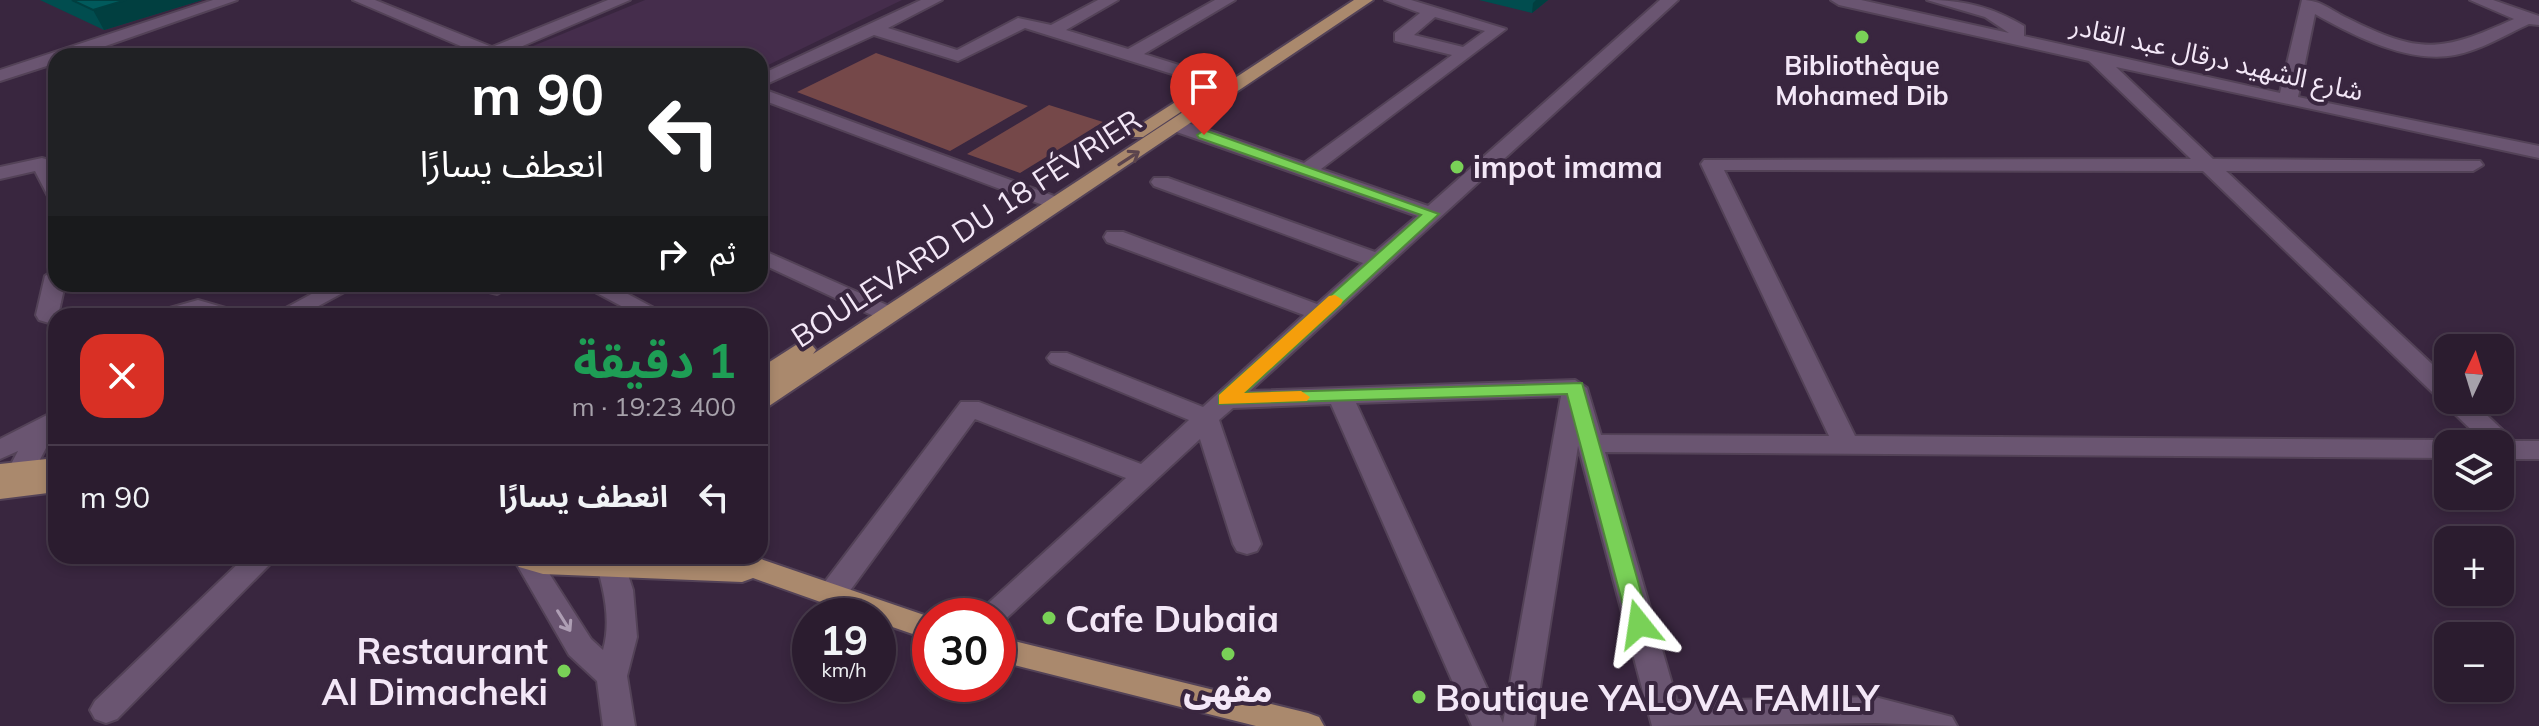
<!DOCTYPE html>
<html lang="ar">
<meta charset="utf-8">
<style>
:root{--surface:#2b1c2f;--page:#332537;--text:#f1f3f6;--muted:#a6a1aa;--line:#473a4b}
body{margin:0;font-family:Mulish,"Noto Sans Arabic",sans-serif;background:var(--page);color:var(--text);direction:rtl;height:100vh;display:flex;flex-direction:column;font-size:30px;white-space:nowrap}
*{box-sizing:border-box;margin:0}
p{font-size:26px;color:var(--muted)}
.icon{flex:none;width:44px;height:44px;fill:none;stroke:currentColor;stroke-width:2;stroke-linecap:round;stroke-linejoin:round}
.map{position:relative;flex:1;overflow:hidden;direction:ltr}
.drawer{position:absolute;left:48px;top:308px;width:720px;height:256px;display:flex;flex-direction:column;background:var(--surface);border-radius:24px;box-shadow:0 4px 12px #0003,0 0 0 2px var(--line);direction:rtl}
.drawer>*{flex:none}
.top-card{position:absolute;left:48px;top:48px;width:720px;height:244px;border-radius:24px;box-shadow:0 4px 12px #0003,0 0 0 2px var(--line);direction:rtl;background:#202124;color:#fff;overflow:hidden}
.needle{width:52px;rotate:4deg}
.fabs{position:absolute;left:2434px;top:334px;display:grid;gap:16px}
.fabs a{display:grid;place-items:center;width:80px;height:80px;border-radius:16px;background:var(--surface);box-shadow:0 4px 12px #0003,0 0 0 2px var(--line);font-size:40px}
.speed{position:absolute;left:792px;top:598px;display:flex;gap:16px;font-size:40px;font-weight:700;text-align:center}
.speed>*{display:grid;place-content:center;width:104px;height:104px;border-radius:50%;background:var(--surface);box-shadow:0 4px 12px #0003,0 0 0 2px var(--line);line-height:1}
.speed small{font-size:20px;font-weight:400}
.speed .limit{border:12px solid #d22;background:#fff;color:#111}
.pin{position:absolute;display:grid;place-items:center;width:68px;height:68px;color:#fff;margin:-82px -34px;border-radius:50% 50% 50% 0;rotate:-45deg;box-shadow:0 0 8px #0007}
.pin .icon{rotate:45deg}
.me{position:absolute;width:88px;margin:-44px;rotate:345deg;stroke-linejoin:round;filter:drop-shadow(0 0 6px #0008)}
.turn{display:flex;align-items:center;gap:28px;height:168px;padding:0 32px;font-size:36px}
.turn .icon{width:104px;height:104px;stroke-width:2.5}
.turn b{display:block;font-size:56px;line-height:68px}
.then{display:flex;align-items:center;height:76px;padding:0 32px;background:#0003;gap:16px;font-size:30px}
.round{display:grid;place-items:center;flex:none;width:84px;height:84px;border-radius:24px;background:var(--page)}
.overview{display:flex;align-items:center;justify-content:space-between;height:136px;padding:0 32px}
h1{font-size:48px;font-weight:700;line-height:60px;color:#1e9e55}
ul{padding:0;list-style:none}
li{display:flex;align-items:center;gap:24px;height:104px;padding:0 32px;border-top:2px solid var(--line)}
li div{flex:1}
li b{display:block;font-size:30px}
li em{font-style:normal}
.map>svg:first-child{display:block}
.built{fill:#452d4c}
.green{fill:#754849}
.lines{fill:none;stroke-linecap:round;stroke-linejoin:round}
.minor-casing{stroke:#534257;stroke-width:4}
.major-casing{stroke:#534257;stroke-width:4}
.minor{fill:#6a5571;fill-rule:evenodd}
.major{fill:#aa896d;fill-rule:evenodd}
.wall{fill:#014d4f}
.shaded-wall{fill:#013f40}
.building{fill:#015a5c;stroke:#013f40;stroke-width:2}
.oneway{stroke:#5b444d}
.oneway2{stroke:#ae9eb4}
.route{fill:#79d157;stroke:#4f8839;stroke-width:2}
.slow{fill:#f59e0b}
.poi-dot{fill:#79d157;stroke:#39263f;stroke-width:3}
.labels{text-anchor:middle;dominant-baseline:central;stroke-width:8;stroke-linejoin:round;paint-order:stroke}
.far-street-label{font-size:26px;fill:#f3e7f7;stroke:#39263f}
.far-poi-label{font-size:26px;font-weight:bold;fill:#f3e7f7;stroke:#39263f}
.poi-label{font-size:30px;font-weight:bold;fill:#f3e7f7;stroke:#39263f;text-anchor:start}
.street-label{font-size:30px;fill:#f3e7f7;stroke:#39263f}
.near-poi-label{font-size:36px;font-weight:bold;fill:#f3e7f7;stroke:#39263f;text-anchor:start}
</style>
<div class="map">
<svg width="2539" height="726" viewBox="0 0 2539 726">
<rect width="100%" height="100%" fill="#39263f"/>
<path class="built" d="M645,0H902L760,69V56H524L516,53Z"/>
<path class="green" d="M876,53L1028,106L950,151L797,92Z
M1049,105L1103,122L1020,173L967,154Z"/>
<g class="lines">
<g class="minor-casing">
<path id="minor" d="M213,0H237L77,56H56V63L0,81V70Z
M353,0H375L492,47L608,0H630L506,53L508,56H475L477,53Z
M921,0H942L888,28L957,50L1018,18L1051,25L1098,0H1118L1066,30L1128,49L1215,0H1235L1144,54L1220,78L1223,82L1214,87L1025,28L958,61L874,35L760,87V75Z
M1385,0H1411L1506,29L1321,169L1428,206L1660,0H1678L1250,391L1575,380L1587,388L1601,435L1829,436L1701,164L1704,160L2191,159L2089,61L1839,5L1831,0H1861L2009,33L1985,17L1927,0C1964,0 1992,7 2024,26V36L2280,93L2302,0C2321,0 2330,10 2347,18C2421,55 2441,52 2514,19L2470,0H2493L2539,16V25L2529,24C2505,35 2481,50 2455,55C2409,64 2354,36 2315,14L2298,97L2539,146V158L2116,67L2213,159L2480,161L2483,165L2473,171H2226L2448,379V400H2471L2514,441H2539V459H2500V444H2486L2203,171L1724,170L1855,436L2448,440L2458,444H2448V458L1605,452L1677,701L1875,697L1952,717L1957,726L1875,723L1652,726L1578,446L1534,726H1472L1331,404L1233,408L1219,420L1261,544L1257,551L1247,554L1237,551L1233,544L1200,439L998,626V616H978L983,608L1126,478L975,419L841,603L831,606L821,603L816,595L821,587L961,402H979L1141,464L1189,420L1051,363L1047,358L1051,353H1067L1203,407L1304,315L1107,242L1104,237L1107,232H1123L1317,304L1363,263L1154,186L1151,182L1154,178H1168L1375,252L1417,216L1171,130L1169,126L1171,122H1185L1304,163L1452,55L1395,41V33L1420,13ZM1435,17L1485,31L1463,47L1414,35ZM1561,396L1503,723L1356,403Z
M760,88L1065,200L1068,204L1058,210L1051,208L760,99Z
M42,158L49,160L56,173V200L49,198L35,171L0,179V167Z
M760,249L896,309L899,314L896,319H880L760,263Z
M56,269V284H65L59,311L66,316H56V325L39,320L36,315L45,276Z
M330,284H359L300,316H271Z
M488,284H514L497,294L489,292Z
M580,284H609L669,316H640Z
M198,300L236,311L239,316H156L159,311Z
M47,415L56,417V429L25,488L21,494H3L0,485L18,451L0,459V439Z
M246,556H278L117,719L106,723L95,719L90,710L95,701Z
M512,556H538L591,639L603,650C612,619 603,586 594,556H622L633,590L637,637L627,676L635,726H603L597,681L569,655Z"/>
</g>
<g class="major-casing">
<path id="major" d="M1354,0H1373L769,406L760,408V389L765,385L760,387V368L796,345H812L816,350L813,354Z
M1202,85L1208,86V94L1143,137H1129L1127,133Z
M56,458V492L0,499V464Z
M509,556L709,560L707,556H752L930,617V640L878,622V616H860L753,578L742,582L543,574L519,567Z
M998,637L1308,713L1319,717L1324,726H1256L998,661Z"/>
</g>
<use href="#minor" class="minor"/>
<use href="#major" class="major"/>
</g>
<path class="wall" d="M40,0H202L104,30Z
M1479,0H1548L1532,13Z"/>
<path class="shaded-wall" d="M126,0H202L104,30L93,10Z
M1536,0H1548L1532,13L1533,3Z"/>
<path class="building" d="M72,0H126L93,10Z"/>
<defs><path id="oneway-shaft" d="M-6 0H5M1.5-3L5.5 0L1.5 3" fill="none" stroke-width="1.6" stroke-linecap="round" stroke-linejoin="round" transform="scale(2)"/></defs>
<use class="oneway" href="#oneway-shaft" transform="translate(1129 158) rotate(-33)"/>
<use class="oneway2" href="#oneway-shaft" transform="translate(564 621) rotate(58)"/>
<path class="route" d="M1204,130L1439,214L1245,393L1582,383L1650,624L1647,630H1631L1628,624L1567,394L1219,404V395L1421,215L1199,138L1197,135Z"/>
<path class="slow" d="M1335,295L1343,300L1341,304L1244,393L1301,391L1310,397L1307,401L1219,404V395L1329,296Z"/>
<g class="poi-dot">
<circle cx="1862" cy="37" r="8"/>
<circle cx="1457" cy="167" r="8"/>
<circle cx="1049" cy="618" r="8"/>
<circle cx="1228" cy="654" r="8"/>
<circle cx="564" cy="671" r="8"/>
<circle cx="1419" cy="697" r="8"/>
</g>
<g class="labels">
<g class="far-street-label">
<text transform="translate(2217 58) rotate(13)">شارع الشهيد درقال عبد القادر</text>
</g>
<g class="far-poi-label">
<text x="1862" y="65">Bibliothèque<tspan x="1862" dy="30">Mohamed Dib</tspan></text>
</g>
<g class="poi-label">
<text x="1473" y="167">impot imama</text>
</g>
<g class="street-label">
<text transform="translate(966 228) rotate(-33)">BOULEVARD DU 18 FÉVRIER</text>
</g>
<g class="near-poi-label">
<text x="1065" y="618">Cafe Dubaia</text>
<text x="548" y="650" text-anchor="end">Restaurant<tspan x="548" dy="41">Al Dimacheki</tspan></text>
<text x="1228" y="688" text-anchor="middle">مقهى</text>
<text x="1435" y="697">Boutique YALOVA FAMILY</text>
</g>
</g>
</svg>
<div class="fabs">
<a><svg class="needle" viewBox="-14 -14 28 28"><path d="M0-13l5 13h-10z" fill="#e53935"/><path d="M0 13l5-13h-10z" fill="#a6a1aa"/></svg></a>
<a><svg class="icon" aria-label="layers" viewBox="0 0 24 24"><path d="M12 4l9 5-9 5-9-5zM3 14l9 5 9-5"/></svg></a>
<a>+</a>
<a>−</a>
</div>
<div class="speed"><div>19<small>km/h</small></div><div class="limit">30</div></div>
<div class="pin" style="left:1204px;top:135px;background:#d93025"><svg class="icon" aria-label="arrive" viewBox="0 0 24 24"><path d="M6 21V4h12l-3 4 3 4H6"/></svg></div>
<svg class="me" style="left:1639px;top:624px" viewBox="-20 -20 40 40"><path d="M0-17L14 15 0 8-14 15z" fill="#79d157" stroke="#fff" stroke-width="4"/></svg>
<div class="top-card">
<div class="turn"><svg class="icon" aria-label="left" viewBox="0 0 24 24"><path d="M17 20v-9H6M10 6l-5 5 5 5"/></svg><div><b>90 m</b>انعطف يسارًا</div></div>
<div class="then">ثم<svg class="icon" aria-label="right" viewBox="0 0 24 24"><path d="M7 20v-9h11M14 6l5 5-5 5"/></svg></div>
</div>
<section class="drawer">
<div class="overview"><div><h1>1 دقيقة</h1><p>400 m · 19:23</p></div><a class="round" style="background:#d93025;color:#fff"><svg class="icon" aria-label="close" viewBox="0 0 24 24"><path d="M6 6l12 12M18 6L6 18"/></svg></a></div>
<ul>
<li><svg class="icon" aria-label="left" viewBox="0 0 24 24"><path d="M17 20v-9H6M10 6l-5 5 5 5"/></svg><div><b>انعطف يسارًا</b></div><em>90 m</em></li>
</ul>
</section>
</div>
